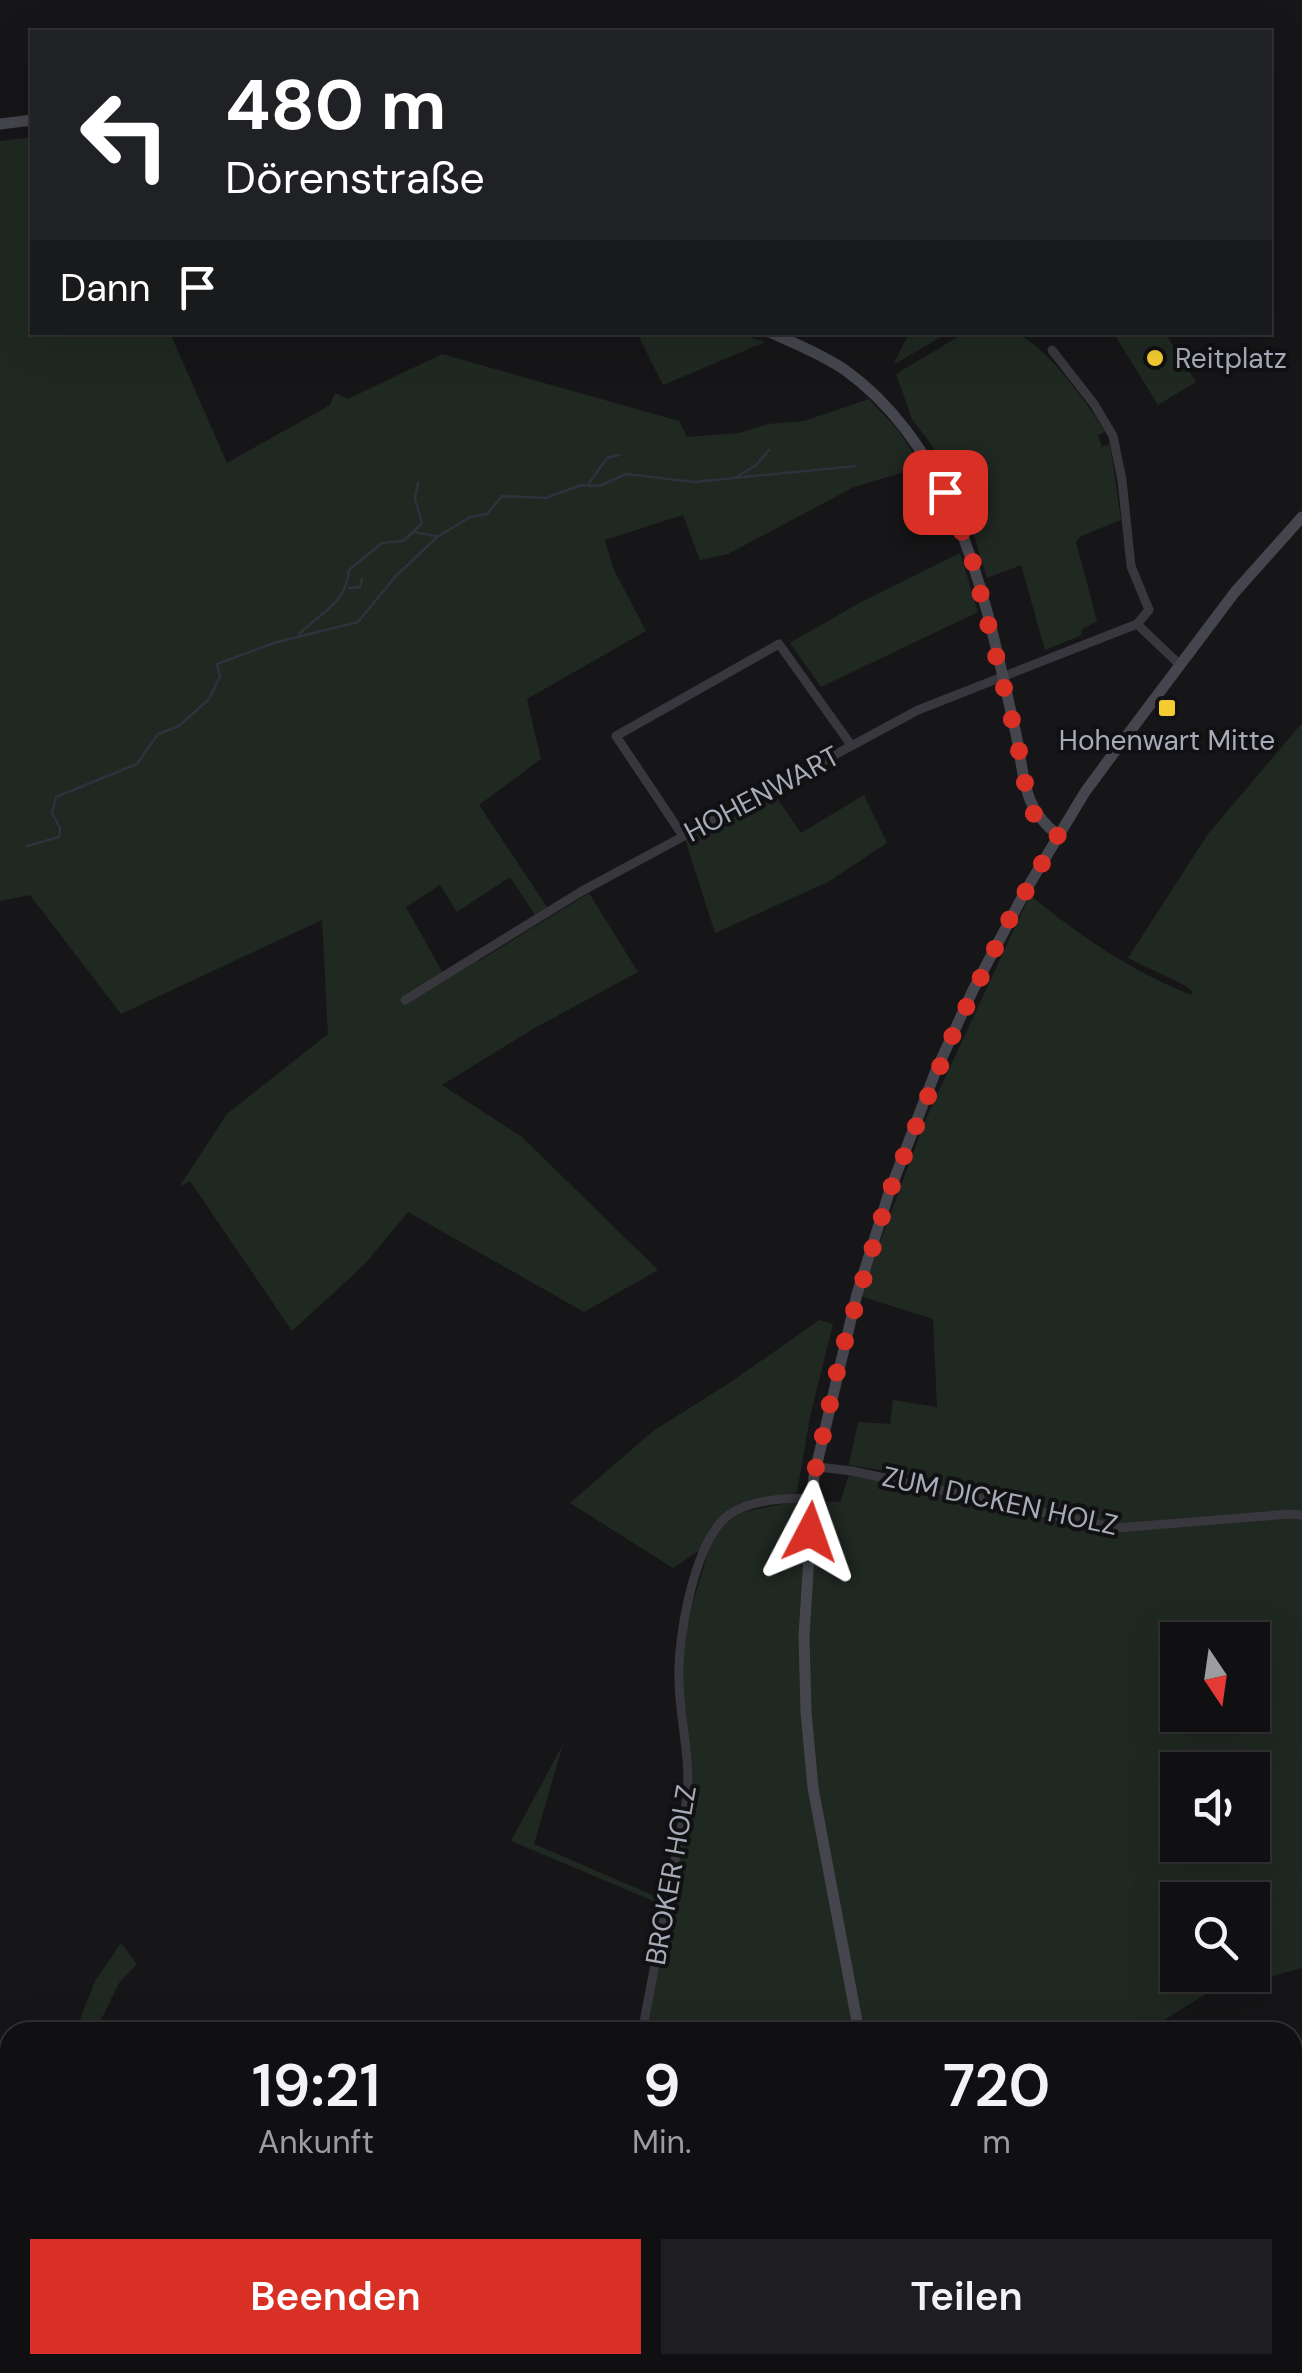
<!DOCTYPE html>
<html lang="de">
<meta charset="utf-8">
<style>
:root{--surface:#101012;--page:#1e1e20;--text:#f1f3f6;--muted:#9c9d9f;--line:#303032;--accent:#d93025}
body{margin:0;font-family:"DM Sans",sans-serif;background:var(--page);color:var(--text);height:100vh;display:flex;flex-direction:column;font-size:38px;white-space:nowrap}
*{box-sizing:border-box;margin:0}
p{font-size:32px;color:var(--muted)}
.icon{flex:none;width:55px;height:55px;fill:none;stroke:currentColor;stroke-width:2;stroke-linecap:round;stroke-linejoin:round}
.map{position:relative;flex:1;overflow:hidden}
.drawer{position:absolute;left:0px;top:2022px;width:1302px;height:352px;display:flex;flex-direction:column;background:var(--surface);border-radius:30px 30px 0 0;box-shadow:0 10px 40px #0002,0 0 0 2px var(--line)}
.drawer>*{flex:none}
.guide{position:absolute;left:30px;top:30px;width:1242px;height:305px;border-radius:0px;box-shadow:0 10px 40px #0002,0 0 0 2px var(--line);background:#202124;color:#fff;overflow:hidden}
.needle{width:65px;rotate:167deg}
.controls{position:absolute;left:1160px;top:1622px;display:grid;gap:20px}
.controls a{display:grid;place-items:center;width:110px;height:110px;border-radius:0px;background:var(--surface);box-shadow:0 10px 40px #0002,0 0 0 2px var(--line);font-size:50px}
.pin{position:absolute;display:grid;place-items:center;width:85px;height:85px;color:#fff;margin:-42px;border-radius:20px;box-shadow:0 5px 15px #0006}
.me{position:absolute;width:110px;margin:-55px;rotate:4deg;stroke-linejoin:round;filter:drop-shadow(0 0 8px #0008)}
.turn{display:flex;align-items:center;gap:35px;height:210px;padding:0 30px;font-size:45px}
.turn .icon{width:130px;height:130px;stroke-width:2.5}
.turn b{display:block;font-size:70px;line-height:85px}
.then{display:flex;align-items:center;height:95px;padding:0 30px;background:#0003;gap:20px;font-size:38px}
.eta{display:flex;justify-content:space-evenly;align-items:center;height:170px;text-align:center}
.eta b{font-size:60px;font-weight:600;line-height:70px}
.action{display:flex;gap:20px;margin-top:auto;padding:20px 30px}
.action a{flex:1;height:115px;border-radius:0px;background:var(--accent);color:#fff;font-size:40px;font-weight:600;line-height:115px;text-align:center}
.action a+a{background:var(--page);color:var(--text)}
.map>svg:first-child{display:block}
.green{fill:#202822;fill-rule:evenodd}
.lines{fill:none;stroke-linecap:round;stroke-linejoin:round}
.stream{stroke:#2c333c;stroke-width:2.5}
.street{stroke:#37373d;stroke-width:9}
.secondary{stroke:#45464d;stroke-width:11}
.route{stroke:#d93025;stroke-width:18;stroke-dasharray:0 32.4}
.poi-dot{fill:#f4cc31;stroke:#111113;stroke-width:4}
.labels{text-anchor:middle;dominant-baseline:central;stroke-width:8;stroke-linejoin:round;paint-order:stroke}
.poi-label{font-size:28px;fill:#a8abb8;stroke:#111113;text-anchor:start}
.street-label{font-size:28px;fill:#a8abb8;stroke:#111113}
</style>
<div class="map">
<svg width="1302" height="2373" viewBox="0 0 1302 2373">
<rect width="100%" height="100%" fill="#161618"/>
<path class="green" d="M32,137V332L170,333L227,463L330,405L335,393L348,399L442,354L679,421L687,437L739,433L768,424L804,421L869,399L899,431L922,467L854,487L728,554L700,560L683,515L605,540L613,568L646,631L527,699L541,759L479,805L547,907L535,915L510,877L457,912L440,885L406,907L444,975L482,959L589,893L638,972L533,1029L442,1085L522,1137L658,1270L584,1312L408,1212L365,1264L292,1331L190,1181L179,1187L227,1114L328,1034L322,920L121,1014L30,895L0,901V141Z
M637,333H738L765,342L663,385Z
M909,333V332L948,333L893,365Z
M964,333C979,333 999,329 1013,333C1044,341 1089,405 1105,432L1098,435L1102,447L1110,444L1121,520L1081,536L1076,542L1097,621L1081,630L1082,635L1045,650L1021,565L987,578L964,503L947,466L912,419L896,374Z
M1165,333L1196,382L1158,405L1114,334Z
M960,553L978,612L821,687L790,643L859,603Z
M1302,723V1968L1206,1994L1156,2025L1123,2032H644L689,1798L680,1665L690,1612L710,1546L721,1528L738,1513L801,1500L840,1502L851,1469L940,1486L939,1480L849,1465L858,1422L890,1424L893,1400L937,1407L933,1319L860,1296L925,1121L1030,895C1080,936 1131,971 1191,995L1193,992L1186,986L1128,958L1208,834ZM1178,1640H1252V1715H1178ZM1178,1770H1252V1845H1178ZM1178,1900H1252V1975H1178Z
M864,795L887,843L828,882L715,933L685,839L777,798L801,833Z
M819,1320L833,1324L810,1417L797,1493L744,1504L704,1547L673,1568L570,1503L653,1431L731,1382Z
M563,1744L534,1844L664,1900L663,1905L511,1841Z
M121,1943L137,1964L119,1983L95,2032H75L95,1981Z
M10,2125V2163L4,2174L2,2201L10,2206V2234L0,2227V2141Z
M0,2285L10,2290V2365H969L965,2373H0Z"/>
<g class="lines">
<path class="stream" d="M736,477L755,466L769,450
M589,483L607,458L619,455
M414,531L422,523L415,499L418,482
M349,588L360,587L362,579
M299,634C321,612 346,604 349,570L382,543L403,541L413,532L436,536
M27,846L59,837L60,828L52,813L56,797L137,764L158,734L179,726L209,699L220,676L217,664L277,642L358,622L395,577L437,537L470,517L487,514L502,496L546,498L581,485L599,486L626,474L694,482L856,466"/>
<path class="street" d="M1052,350L1094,404L1113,436L1122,480L1131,566L1149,610L1137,624L1179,664
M683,836L616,736L779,644L851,745
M405,1000L582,891L918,710L1137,624
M818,1467L852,1471L1116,1528L1290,1514L1302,1515
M642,2032L687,1798C691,1758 680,1721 679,1682C677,1640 694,1539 730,1514C752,1499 788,1498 814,1498"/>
<path class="secondary" d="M0,124L32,120
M770,332C795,344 822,354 845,370C960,453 986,604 1016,734C1025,776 1021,807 1058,835
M859,2032L813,1788L806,1712L804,1636L814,1476L857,1294L889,1193L935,1073L973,990L1026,890L1085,792L1113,754L1235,592L1302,517
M841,2373L846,2365"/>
</g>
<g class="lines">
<path class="route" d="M810,1532L814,1476L840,1358L889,1193L954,1032L1009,920L1058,836L1034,814L1028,799L1017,740L970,551L945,492"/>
</g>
<g class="poi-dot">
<circle cx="1155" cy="358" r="10"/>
<rect x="1157" y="698" width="20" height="20" rx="5"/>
</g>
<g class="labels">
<g class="poi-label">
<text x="1175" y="358">Reitplatz</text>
<text x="1167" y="740" text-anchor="middle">Hohenwart Mitte</text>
</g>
<g class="street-label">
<text transform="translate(762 794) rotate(-28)">HOHENWART</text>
<text transform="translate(1000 1501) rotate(12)">ZUM DICKEN HOLZ</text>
<text transform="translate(671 1875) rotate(-80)">BROKER HOLZ</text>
</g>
</g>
</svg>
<div class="controls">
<a><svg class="needle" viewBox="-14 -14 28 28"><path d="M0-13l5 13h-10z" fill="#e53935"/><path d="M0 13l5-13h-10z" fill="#9c9d9f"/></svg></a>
<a><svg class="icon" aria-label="sound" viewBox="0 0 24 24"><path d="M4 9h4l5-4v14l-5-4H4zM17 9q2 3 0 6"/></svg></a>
<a><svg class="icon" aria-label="search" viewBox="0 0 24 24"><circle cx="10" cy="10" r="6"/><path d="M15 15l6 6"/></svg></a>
</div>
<div class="pin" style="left:945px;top:492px;background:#d93025"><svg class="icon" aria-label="arrive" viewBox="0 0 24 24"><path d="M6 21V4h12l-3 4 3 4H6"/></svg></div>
<svg class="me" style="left:810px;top:1532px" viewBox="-20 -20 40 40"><path d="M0-17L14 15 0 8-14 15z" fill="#d93025" stroke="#fff" stroke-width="4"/></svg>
<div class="guide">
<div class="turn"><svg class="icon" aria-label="left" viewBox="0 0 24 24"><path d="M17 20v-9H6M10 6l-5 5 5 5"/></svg><div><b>480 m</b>Dörenstraße</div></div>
<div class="then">Dann<svg class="icon" aria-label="arrive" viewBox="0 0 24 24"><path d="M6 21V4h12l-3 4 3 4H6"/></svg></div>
</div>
<section class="drawer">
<div class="eta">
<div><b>19:21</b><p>Ankunft</p></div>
<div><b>9</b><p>Min.</p></div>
<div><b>720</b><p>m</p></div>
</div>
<div class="action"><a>Beenden</a><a>Teilen</a></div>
</section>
</div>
